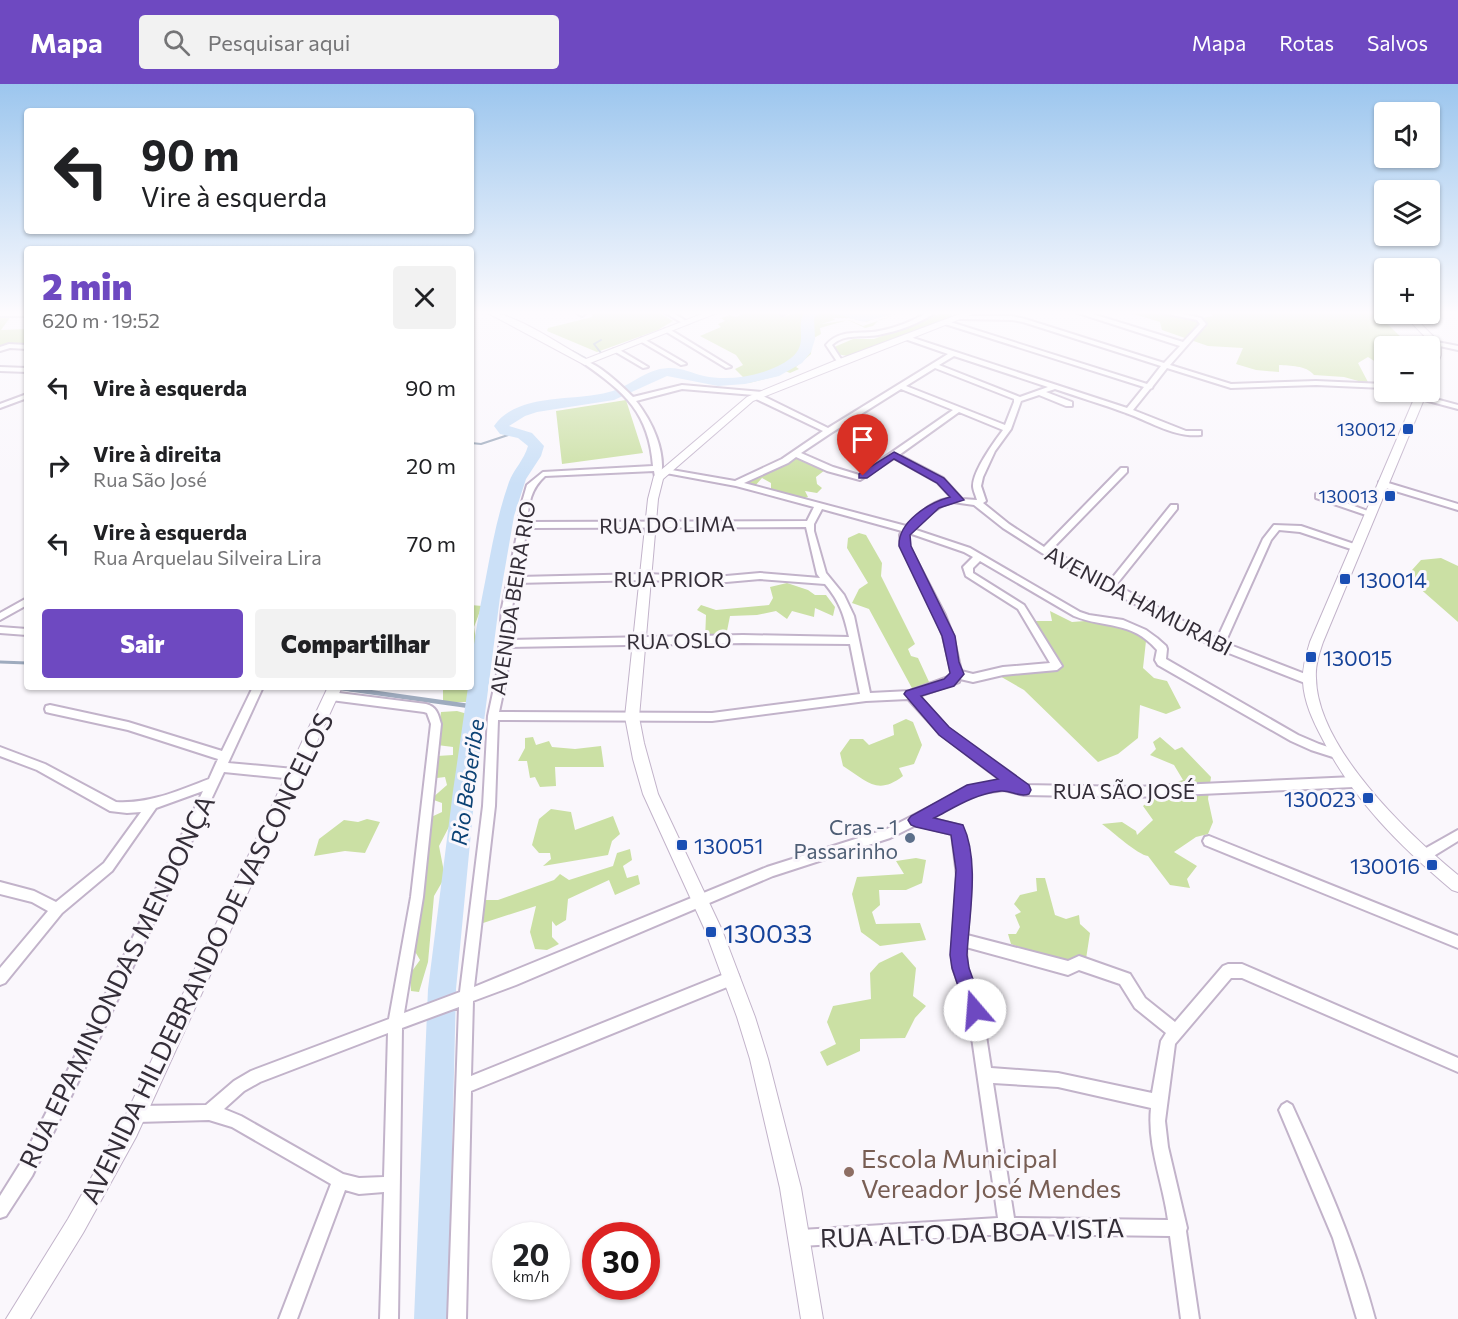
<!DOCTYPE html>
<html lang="pt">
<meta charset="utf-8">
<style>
:root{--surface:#fff;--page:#f2f2f2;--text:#202124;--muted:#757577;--accent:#6e49c1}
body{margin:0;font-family:Commissioner,sans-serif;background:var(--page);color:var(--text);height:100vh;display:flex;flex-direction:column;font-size:22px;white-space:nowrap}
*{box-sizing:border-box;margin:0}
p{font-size:20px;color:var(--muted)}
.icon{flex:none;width:33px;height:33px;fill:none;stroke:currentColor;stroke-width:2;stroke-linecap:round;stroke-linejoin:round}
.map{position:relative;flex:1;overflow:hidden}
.sheet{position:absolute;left:24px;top:162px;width:450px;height:444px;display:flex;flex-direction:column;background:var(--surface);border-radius:6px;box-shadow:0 2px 4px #0004}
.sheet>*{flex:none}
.guide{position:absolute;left:24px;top:24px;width:450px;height:126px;border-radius:6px;box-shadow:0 2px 4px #0004;background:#fff;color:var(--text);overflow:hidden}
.fabs{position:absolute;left:1374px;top:18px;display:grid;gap:12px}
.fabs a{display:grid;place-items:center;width:66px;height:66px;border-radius:6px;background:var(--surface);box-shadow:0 2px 4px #0004;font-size:30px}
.speed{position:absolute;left:492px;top:1138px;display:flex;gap:12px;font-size:30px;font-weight:700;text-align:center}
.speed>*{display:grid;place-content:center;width:78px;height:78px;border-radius:50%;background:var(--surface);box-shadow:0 2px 4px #0004;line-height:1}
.speed small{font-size:15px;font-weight:400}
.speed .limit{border:9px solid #d22;background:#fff;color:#111}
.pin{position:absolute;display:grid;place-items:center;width:51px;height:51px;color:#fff;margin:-62px -26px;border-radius:50% 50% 50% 0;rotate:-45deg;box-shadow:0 0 6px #0007}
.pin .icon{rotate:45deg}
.me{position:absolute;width:66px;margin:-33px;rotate:342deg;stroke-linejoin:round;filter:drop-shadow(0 0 4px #0008)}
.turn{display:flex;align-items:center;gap:21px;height:126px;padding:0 18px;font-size:27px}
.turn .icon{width:78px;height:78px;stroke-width:2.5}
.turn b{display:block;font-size:42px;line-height:51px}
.round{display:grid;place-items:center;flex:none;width:63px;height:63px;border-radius:6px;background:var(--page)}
.head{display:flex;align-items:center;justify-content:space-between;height:102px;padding:0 18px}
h1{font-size:36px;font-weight:800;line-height:45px;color:var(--accent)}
.action{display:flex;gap:12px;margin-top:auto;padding:12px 18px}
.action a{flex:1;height:69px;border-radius:6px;background:var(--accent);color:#fff;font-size:24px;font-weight:800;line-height:69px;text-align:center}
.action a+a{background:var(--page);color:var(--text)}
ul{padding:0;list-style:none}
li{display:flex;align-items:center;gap:18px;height:78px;padding:0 18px}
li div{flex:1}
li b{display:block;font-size:22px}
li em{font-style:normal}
header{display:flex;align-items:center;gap:36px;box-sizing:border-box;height:84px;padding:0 30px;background:var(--accent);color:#fff}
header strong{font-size:28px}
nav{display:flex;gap:33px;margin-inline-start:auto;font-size:21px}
.search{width:420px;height:54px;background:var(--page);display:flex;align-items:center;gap:15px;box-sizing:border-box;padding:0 21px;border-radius:6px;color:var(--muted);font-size:22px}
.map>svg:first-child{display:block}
.green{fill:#cbe0a4}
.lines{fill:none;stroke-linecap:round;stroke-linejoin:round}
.stream-far2{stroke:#9eabbe;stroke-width:2}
.stream-far1{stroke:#9eabbe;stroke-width:3}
.stream{stroke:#9eabbe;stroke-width:4.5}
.river{fill:#cbe0f7;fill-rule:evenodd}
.street-casing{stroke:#c2b3ca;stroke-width:4}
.secondary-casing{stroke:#c2b3ca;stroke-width:2}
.street{fill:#fff;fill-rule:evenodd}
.secondary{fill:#fff;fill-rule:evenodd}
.route{fill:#6e49c1;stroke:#482f7d;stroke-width:1.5}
.transit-dot{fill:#1a4fb4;stroke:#faf7fc;stroke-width:2}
.service-dot{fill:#5c6f8a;stroke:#faf7fc;stroke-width:2}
.education-dot{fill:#8d6e63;stroke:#faf7fc;stroke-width:2}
.labels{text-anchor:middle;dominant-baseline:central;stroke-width:6;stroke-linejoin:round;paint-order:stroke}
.far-transit-label{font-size:18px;fill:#164399;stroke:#faf7fc;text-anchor:end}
.street-label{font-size:21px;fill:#342e38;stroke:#faf7fc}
.transit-label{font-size:21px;fill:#164399;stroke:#faf7fc;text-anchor:start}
.service-label{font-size:21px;fill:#4e5e75;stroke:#faf7fc;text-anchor:end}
.water-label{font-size:22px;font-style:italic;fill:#0c4275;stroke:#faf7fc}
.near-transit-label{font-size:26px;fill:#164399;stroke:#faf7fc;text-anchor:start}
.near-street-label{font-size:26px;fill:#342e38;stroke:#faf7fc}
.near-education-label{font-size:26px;fill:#785e54;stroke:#faf7fc;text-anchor:start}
</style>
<header>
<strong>Mapa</strong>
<div class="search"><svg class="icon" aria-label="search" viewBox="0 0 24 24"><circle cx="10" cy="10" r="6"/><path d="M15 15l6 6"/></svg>Pesquisar aqui</div>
<nav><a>Mapa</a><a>Rotas</a><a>Salvos</a></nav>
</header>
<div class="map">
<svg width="1458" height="1235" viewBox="0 0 1458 1235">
<rect width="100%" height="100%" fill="#faf7fc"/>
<path class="green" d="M0,228H14L1,246L27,245V262H0Z
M594,228H658L673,237L658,246L597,268L547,247L548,244L592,233Z
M746,228H774L783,233L799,228H842L858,233L869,228H893L890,231L882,230L867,238L849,234H833L835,236L821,240L849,236L863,242L904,228L879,236L873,242L865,244L848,236L820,244L821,250L812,255L811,270L796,283L799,285L790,289L785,287L777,292L749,299L735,285L743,281L736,271L700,252L721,243L718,240L725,237L721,234L730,231L736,233Z
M1127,228H1183L1201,234L1213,232L1210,228H1375L1408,260V262H1384V287L1379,280L1368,273L1358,279L1369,300L1344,293L1314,291C1306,281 1290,282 1279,281V288L1256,286L1236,280L1243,264L1208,262L1162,246L1160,238Z
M939,230H948L955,233L847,272L837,270L832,264L853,255H874Z
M626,316L643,369L562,380L556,327Z
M798,373L825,386L816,393L817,400L822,404L817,409L805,407L808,413L802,415L771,407V399L762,394L754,403L741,400Z
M859,449L866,451L882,479L881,492L915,560L908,565L911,572L918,574L930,600L913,606L869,525L852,519L859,505L868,499L847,464L848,454Z
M1441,474L1458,482V538L1417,502L1412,486L1421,476Z
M787,499L808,506L815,511H826L835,523L833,532L815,524L814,533L792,527L787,535L776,527L757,531L730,532L726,552L705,556L706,531L697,526L701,521L716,526L769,521L773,514L770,503Z
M471,521L482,522L474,543L478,569L473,618H443V606L435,603H471Z
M1050,527L1072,538L1085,537L1124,542L1146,557L1143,584L1154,594L1167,597L1181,624L1166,630L1140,621L1138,654L1118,670L1098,678L1024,606L998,591L1056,582L1034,537H1052Z
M457,627L471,631L452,737L439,762L445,793L434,812L428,878L419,908L411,907L410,890L420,876L413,864L429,734L442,728V719L431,715L447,701L445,693L429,695L437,672L453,671V663L437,661L441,628Z
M906,635L913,638L922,661L914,680L899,684L903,692C877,712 867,697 843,682L840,669L850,655H863L869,661L894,651L893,641Z
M533,653L536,661L549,657L552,663L575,665L601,662L604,683H555L556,702L540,703L535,693L530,694L527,677H518L525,664V654Z
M1160,653L1175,666L1182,663L1211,693L1208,715L1213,738L1208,750L1196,753L1174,768L1197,782L1187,795L1190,804L1170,801L1148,772C1138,771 1113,748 1102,740L1122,738L1136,747L1137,751L1153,736L1143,722L1169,700L1183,696L1174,681L1150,671L1156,665L1153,658Z
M551,725L571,728L575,746L613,732L620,750L612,757L608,771L543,782L551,775L550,769H539L532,761L539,735Z
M367,735L380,738L365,769L345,767L314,772L319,755L344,736L358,738Z
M630,765L632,776L623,782L627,794L638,791L640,800L615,811L609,796L568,815L566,836L556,842L552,837V853L559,860L547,866L535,865L530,848L536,822L480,840L482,821L485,816H498L554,796L560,790L569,796L613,782L617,769Z
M916,774L926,776L922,799L906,806H879L880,821L872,828L876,840L920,839L926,856L880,862L861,848L852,810L857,793L904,790L896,777Z
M1036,794H1045L1055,831L1066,835L1079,831L1080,840L1090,849L1086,875L1073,873L1066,879L1011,860L1008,850H1016L1020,843L1015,831L1021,828L1014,820L1020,811L1037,807Z
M902,868L916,884L913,912L926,922L915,934L905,954L860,955V967L827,982L820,968L836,960L827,938L833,922L871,915L870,889L879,879Z"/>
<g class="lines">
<path class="stream-far2" d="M601,256L594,260L601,269
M572,267L585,274
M471,359L481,360L514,349"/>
<path class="stream-far1" d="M0,578L27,579
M209,603L251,604
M267,604L298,603
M338,604L352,606"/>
<path class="stream" d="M341,604L476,623"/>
<path class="river" d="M805,228H819L814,234L815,255L811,268L802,279L779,292L745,300L718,302L667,292L614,316L537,328L525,332L509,342L532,349L544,362L541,372L526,395L514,432L500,513L475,707L456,905L448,1235H414L428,905L453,707L468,603H471C471,566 479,529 486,493C492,461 498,429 509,398C514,385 524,376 528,362L518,354L500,350L494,342C518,308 573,318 609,308C630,303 645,285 668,284C680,283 692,289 704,292C731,298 769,291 791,274C810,259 794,242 805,228Z
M830,228H901L864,238Z"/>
<g class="street-casing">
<path id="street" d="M0,228H27V232H0Z
M576,228H584L585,230L582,232Z
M664,228H672L689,239L684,240Z
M787,228L783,231L780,229V228Z
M928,228H936C919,240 898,247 878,251C862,254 845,249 832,261L843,278L842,279H838L826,261C840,244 860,251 879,247C896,244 913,237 928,228Z
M1075,228H1086L1183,258L1200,240L1197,236L1158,228H1174L1201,234L1206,240L1170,281L1231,300L1316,297L1384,300V304L1316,301L1231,304L1167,284L1153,302L1152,304L1150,305L1133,326L1186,347H1201V351C1175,354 1149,337 1126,329C1102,320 1078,313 1055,305L1046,308L1072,318V322H1066L1039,311L1021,317L1011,345L995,367L983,393L981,402L986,417L983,419L1009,440L1044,463L1121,384H1127V388L1051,466L1109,498L1171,421H1177V425L1116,501L1217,555L1263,455L1274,441L1301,442L1357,461L1358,463L1354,466L1300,448L1279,446L1271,456L1225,559L1313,593L1314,596L1313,599H1305L1216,564L1107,505L1042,469L1003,444L974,421L953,418L943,421L931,429L913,445L970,464L1080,528L1089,531L1123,536L1146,546L1157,554L1166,562L1167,565L1166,575L1298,651L1319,660L1340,667L1342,670L1340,673L1336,674L1311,666L1291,657L1158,581L1155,576L1157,566C1131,536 1106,545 1074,532L980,477L973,484V489L1024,521L1062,582L1057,586L1003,591L973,598L960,595L959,598L919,612L948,644L1024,701L1135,703L1354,693L1358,695L1360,698L1358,701L1354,703L1135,713L1024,711L1004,706L975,710L930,734L957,741L961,742C976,775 970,816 967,851L1068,877L1079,872L1130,890L1145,914L1175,938L1223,882L1228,880H1242L1458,974V988L1242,894H1231L1175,960L1165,1037L1168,1063L1187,1144L1186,1147L1199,1235H1181L1170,1152L1007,1150L801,1162L795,1160L793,1154L795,1148L801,1146L998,1134L968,926L953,884L952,871L957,792L952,750L916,741L890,754L773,792L516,901L473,917L471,992L732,887L737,889L739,894L737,899L471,1007L466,1235H448L459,923L402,944L398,1235H380L384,1108L359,1110L345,1106L297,1235H279L331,1100L232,1043L209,1036L137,1038L132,1035L129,1030L132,1025L137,1022L206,1021L234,997L251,987L389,935L411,813L431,640L427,629L424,628L331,616L327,615L326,612L327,609L331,608L426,620C437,623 438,630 441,640L423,813L404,929L460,908L483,722L488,632L497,590L502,524L519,441L520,425L527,401L543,388L653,382C649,329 625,308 583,279V277C596,277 623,303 633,313L682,301L762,308L766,310L763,312L828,344L948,270L905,255L904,254L907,252L1127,324L1144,303L945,240L944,239L947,237L1147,300L1161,282L1023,238L1012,236L960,235L959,234L962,232H1012L1025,235L1164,279L1180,262ZM954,272L1048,303L1020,313L939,281ZM935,284L1014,315V318L1005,341L906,302ZM682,305L754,311V314L823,347L782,375L735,397L666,385L662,387L666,389L736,402L814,423L807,437L527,438C529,419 530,406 545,392L654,387L655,393H661C666,367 652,337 636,317ZM901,305L953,326L859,391L833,383L801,369L831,349ZM959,328L1003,346C994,358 973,387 973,402C973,406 976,412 977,416L962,415L943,394L899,371ZM796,373L827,387L860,396L894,374L937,398L952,414C932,416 920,430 906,442L744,399L788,379ZM822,425L902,447L900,451L901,462L935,531L943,552L952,590L951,592L910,607L870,609L854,532L844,511L826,489L814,447V440ZM806,443L817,490L820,494L760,489L715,493L646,490L518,493L527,444ZM909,449L964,468L973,473L963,483L966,492L1018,525L1050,579L1003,583L973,590L961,587L953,552L945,531L909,462ZM760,495L825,500C840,518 844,531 849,553L743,551L509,556L512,524L516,499L646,496L715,499ZM743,559L850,560L860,610L712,629L499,628L507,590L509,563ZM908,615L940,650L1002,697L969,703L887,745L767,783L474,903L495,722L498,636L712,637L866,617ZM966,863L1068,891L1079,886L1120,900L1135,924L1166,949L1161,957L1152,1009L1058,989L991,984L982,926L967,884ZM388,949L384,1093L359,1094L343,1090L241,1032L224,1025L244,1007L260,998ZM993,999L1058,1003L1151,1024C1147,1062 1163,1098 1168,1136L1014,1134Z
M665,245H669L731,283L726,284L665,247Z
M642,254L685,279L686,280L681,281L640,257L639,256Z
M1437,258L1458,262V266L1435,261L1434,260Z
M9,260L27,261V265L10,264L0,267V263Z
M614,265H618L648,283L643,284L614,267Z
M0,283L27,284V288L0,287Z
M27,310V314L0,324V320Z
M1417,310L1458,321V325L1417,314Z
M1379,398H1385L1458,420V426L1379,402Z
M1316,410H1322L1373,429L1369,432L1366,431L1316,414Z
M27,514V521L0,536V529Z
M0,543L27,545V551L0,549Z
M253,603H263L228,679L294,685L298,687L300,690L298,693L294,695L224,688L99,955L32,1092L6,1132L0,1134V1112L20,1080L89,945L203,707L156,724L112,787L62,829L5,899L0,901V884L48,827L32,818L0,810V798L34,807L56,818L104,779L141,728L127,729L110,727L37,686L0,672V663L45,680L116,718C149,720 178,707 209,695L218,675L128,646L50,629L46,628L45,625L46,622L50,621L128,638L222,667Z
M1458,746V757L1427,776L1423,777L1419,776L1417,772L1419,768Z
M1209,752L1458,852V864L1205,761L1203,757L1205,753Z
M1287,1018L1292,1021C1324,1091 1355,1160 1375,1235H1357L1333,1154L1279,1026L1282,1021Z"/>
</g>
<g class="secondary-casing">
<path id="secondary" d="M486,228C514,228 560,261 586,275L707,228H719L585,281Z
M965,228H978L753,317L663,395L658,415L639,633L644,659L658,710L722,846L755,933L768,975L801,1104L823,1235H801L780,1104L750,975L737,933L705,846L643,710L633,675L625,633L648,415L654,392L747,313L837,276Z
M1403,230H1411L1441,260V271L1433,291L1430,292L1433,261Z
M1417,308H1427L1323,558C1319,570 1315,582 1316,594C1317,664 1408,750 1458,791V808L1452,806C1400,762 1353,716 1322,654C1313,637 1304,618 1303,598C1302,585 1306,571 1310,558Z
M328,603H342L136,1053L83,1149L30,1235H6L68,1135L122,1039Z"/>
</g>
<use href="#street" class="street"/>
<use href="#secondary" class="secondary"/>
</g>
<linearGradient id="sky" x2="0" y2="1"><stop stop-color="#9cc6ee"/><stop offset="0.57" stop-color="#fdfbfe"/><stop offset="1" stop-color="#fdfbfe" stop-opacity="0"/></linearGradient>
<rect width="1458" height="401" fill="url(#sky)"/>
<path class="route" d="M894,368L944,394L964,416L939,424L910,451L911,462L955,552L959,578L964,590L954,602L921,612L949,643L1029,701L1031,706L1029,710C1019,714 1011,706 1001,707C975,710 957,722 934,734L963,741C980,777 969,832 967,871L969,884L984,926L981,932L975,935L968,932L952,884L950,871L956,786L951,751L916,743L911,741L908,736L911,732L967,701L998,695L939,651L904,610L906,607L944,595L950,589L942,552L899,462C898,438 928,419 950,413L937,399L894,375L867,394H859V390Z"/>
<g class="transit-dot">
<rect x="1402" y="339" width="12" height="12" rx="3"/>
<rect x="1384" y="406" width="12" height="12" rx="3"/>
<rect x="1339" y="489" width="12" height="12" rx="3"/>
<rect x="1305" y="567" width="12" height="12" rx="3"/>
<rect x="1362" y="708" width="12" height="12" rx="3"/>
<rect x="676" y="755" width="12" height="12" rx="3"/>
<rect x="1426" y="775" width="12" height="12" rx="3"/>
<rect x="705" y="842" width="12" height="12" rx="3"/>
</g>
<circle class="service-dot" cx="910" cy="754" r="6"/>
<circle class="education-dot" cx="849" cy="1088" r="6"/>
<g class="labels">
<g class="far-transit-label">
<text x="1396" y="345">130012</text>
<text x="1378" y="412">130013</text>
</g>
<g class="street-label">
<text transform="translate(667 440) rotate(-1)">RUA DO LIMA</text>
<text x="669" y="494">RUA PRIOR</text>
<text transform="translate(512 514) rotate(-81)">AVENIDA BEIRA RIO</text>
<text transform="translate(1139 516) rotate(28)">AVENIDA HAMURABI</text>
<text transform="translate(679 556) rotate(-1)">RUA OSLO</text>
<text x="1124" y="706">RUA SÃO JOSÉ</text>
</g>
<g class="transit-label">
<text x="1357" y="495">130014</text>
<text x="1323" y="573">130015</text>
<text x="1356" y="714" text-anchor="end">130023</text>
<text x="694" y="761">130051</text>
<text x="1420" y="781" text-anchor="end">130016</text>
</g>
<g class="service-label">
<text x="898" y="742">Cras - 1<tspan x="898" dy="24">Passarinho</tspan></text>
</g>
<g class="water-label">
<text transform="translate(467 698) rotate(-82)">Rio Beberibe</text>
</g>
<g class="near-transit-label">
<text x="723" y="848">130033</text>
</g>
<g class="near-street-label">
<text transform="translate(206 874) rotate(-64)">AVENIDA HILDEBRANDO DE VASCONCELOS</text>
<text transform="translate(116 897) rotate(-64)">RUA EPAMINONDAS MENDONÇA</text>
<text transform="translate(972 1148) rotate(-2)">RUA ALTO DA BOA VISTA</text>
</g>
<g class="near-education-label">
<text x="861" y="1073">Escola Municipal<tspan x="861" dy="30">Vereador José Mendes</tspan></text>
</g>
</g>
</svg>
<div class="fabs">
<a><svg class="icon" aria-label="sound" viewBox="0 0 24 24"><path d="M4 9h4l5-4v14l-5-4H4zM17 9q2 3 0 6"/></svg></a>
<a><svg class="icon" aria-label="layers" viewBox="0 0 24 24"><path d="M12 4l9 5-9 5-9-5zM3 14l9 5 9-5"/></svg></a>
<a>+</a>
<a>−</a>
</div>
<div class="speed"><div>20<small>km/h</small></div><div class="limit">30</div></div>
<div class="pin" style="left:863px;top:392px;background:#d93025"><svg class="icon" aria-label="arrive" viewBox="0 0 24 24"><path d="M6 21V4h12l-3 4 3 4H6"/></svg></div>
<svg class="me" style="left:975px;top:926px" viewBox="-20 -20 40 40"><circle r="19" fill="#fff"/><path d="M0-13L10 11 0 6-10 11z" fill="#6e49c1"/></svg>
<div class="guide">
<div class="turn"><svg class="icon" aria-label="left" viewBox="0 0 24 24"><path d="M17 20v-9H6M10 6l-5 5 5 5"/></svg><div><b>90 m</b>Vire à esquerda</div></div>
</div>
<section class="sheet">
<div class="head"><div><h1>2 min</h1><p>620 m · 19:52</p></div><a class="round"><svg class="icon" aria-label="close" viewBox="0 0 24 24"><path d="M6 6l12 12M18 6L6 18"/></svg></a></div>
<ul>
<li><svg class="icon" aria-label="left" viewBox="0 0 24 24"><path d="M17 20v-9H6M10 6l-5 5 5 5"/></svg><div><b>Vire à esquerda</b></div><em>90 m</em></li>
<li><svg class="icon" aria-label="right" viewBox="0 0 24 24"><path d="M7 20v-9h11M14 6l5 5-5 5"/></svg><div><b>Vire à direita</b><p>Rua São José</p></div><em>20 m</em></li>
<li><svg class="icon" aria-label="left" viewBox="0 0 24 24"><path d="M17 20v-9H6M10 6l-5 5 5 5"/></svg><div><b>Vire à esquerda</b><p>Rua Arquelau Silveira Lira</p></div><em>70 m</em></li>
</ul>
<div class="action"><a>Sair</a><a>Compartilhar</a></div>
</section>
</div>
